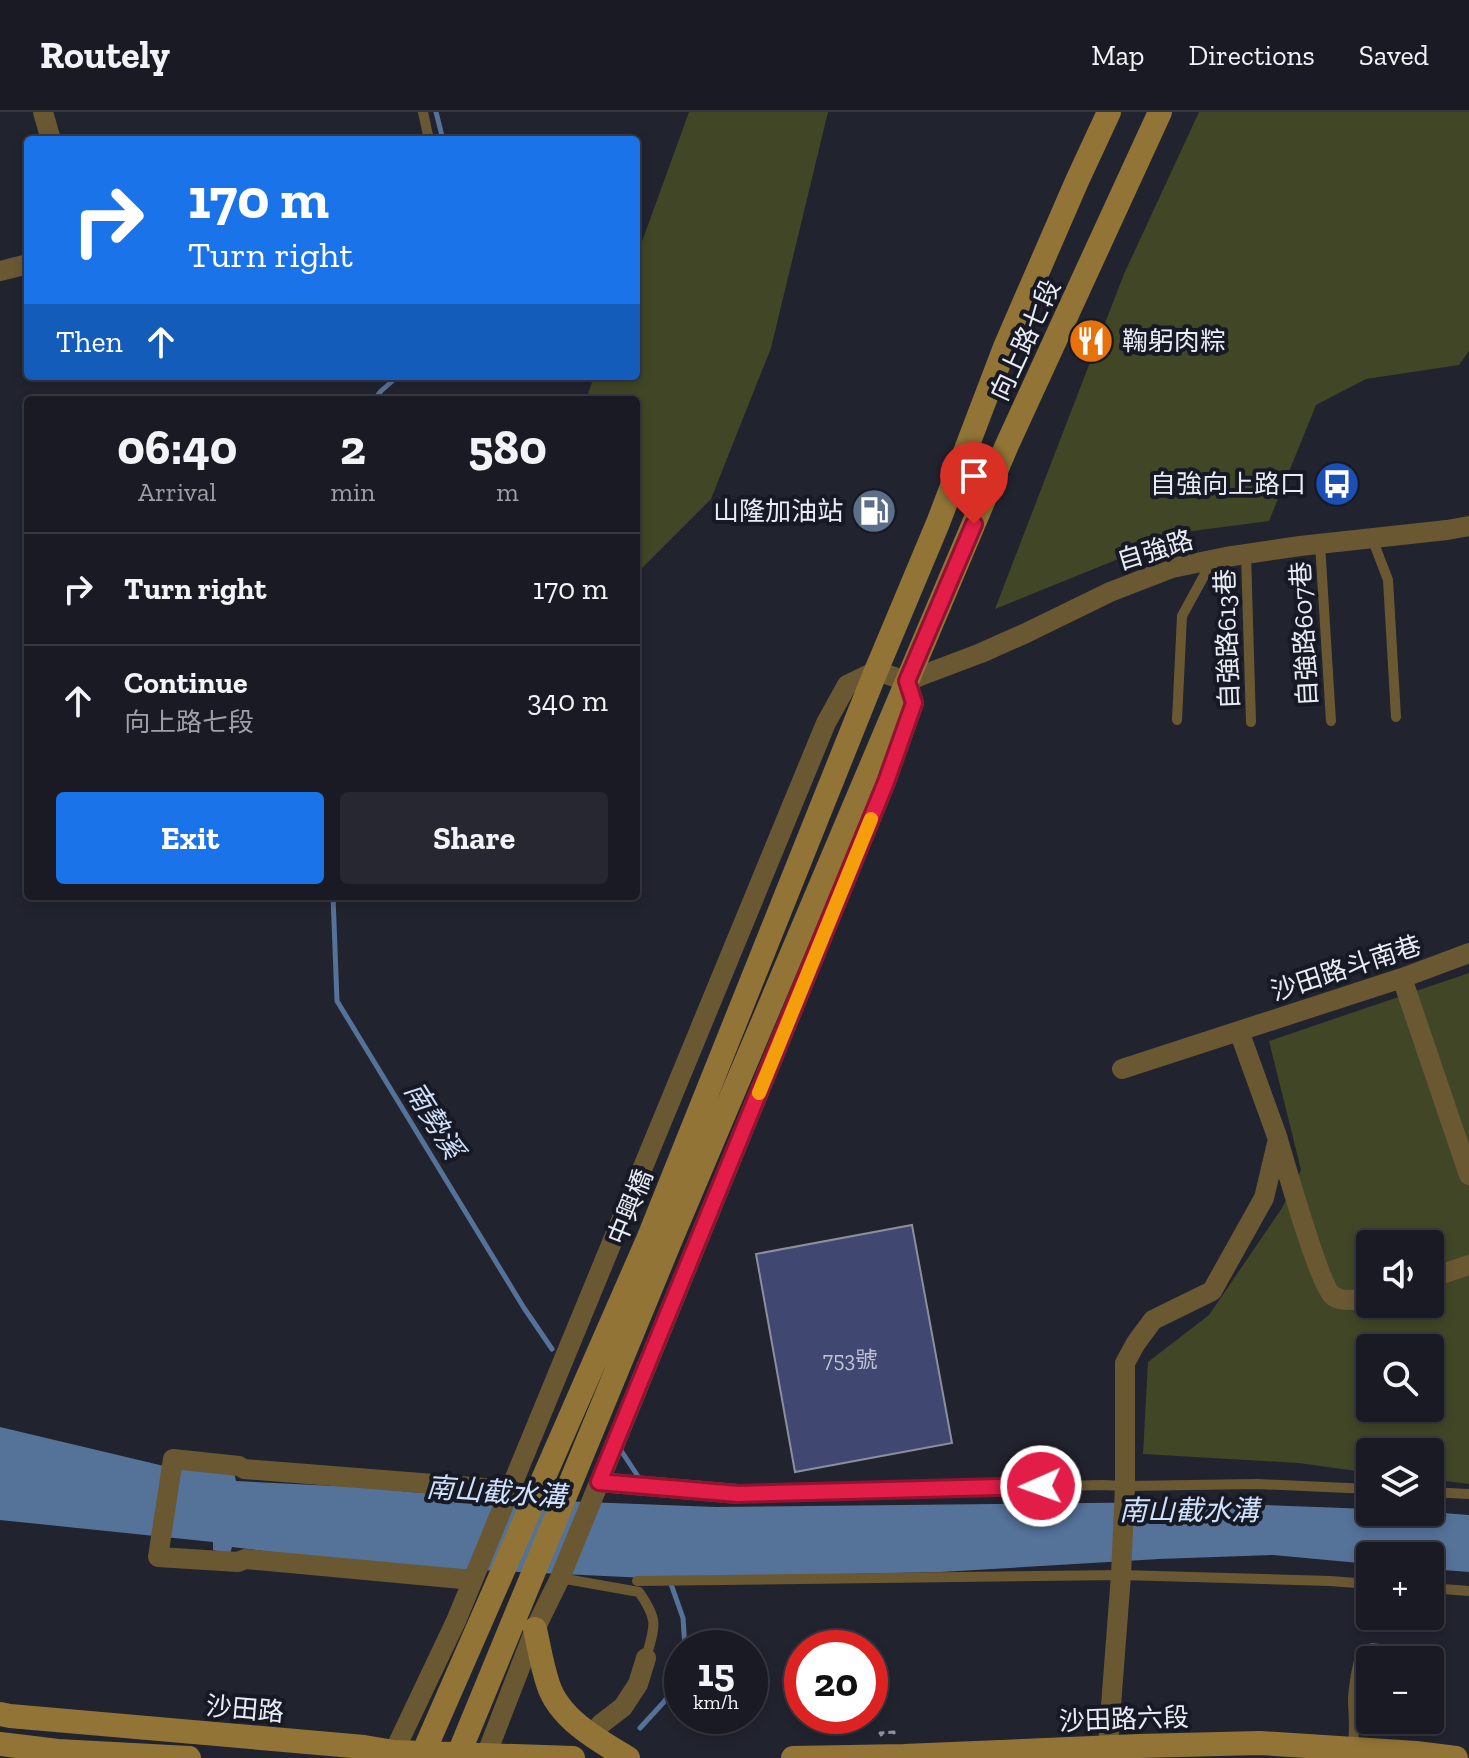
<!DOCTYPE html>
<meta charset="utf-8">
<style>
:root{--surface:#191a23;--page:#262730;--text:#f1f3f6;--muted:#9fa1a6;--line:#373841;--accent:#1a73e8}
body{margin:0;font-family:"Zilla Slab","Noto Sans TC",serif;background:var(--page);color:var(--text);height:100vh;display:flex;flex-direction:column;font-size:30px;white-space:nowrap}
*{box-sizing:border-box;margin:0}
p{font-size:26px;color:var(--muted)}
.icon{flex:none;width:44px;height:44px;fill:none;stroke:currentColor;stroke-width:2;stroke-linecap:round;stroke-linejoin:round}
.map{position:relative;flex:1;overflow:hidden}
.side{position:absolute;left:24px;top:284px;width:616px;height:504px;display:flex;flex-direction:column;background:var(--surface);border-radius:8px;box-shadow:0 4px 12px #0003,0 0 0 2px var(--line)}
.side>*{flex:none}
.guide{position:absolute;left:24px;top:24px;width:616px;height:244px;border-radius:8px;box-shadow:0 4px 12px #0003,0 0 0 2px var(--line);background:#1a73e8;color:#fff;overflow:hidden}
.controls{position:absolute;left:1356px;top:1118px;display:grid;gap:16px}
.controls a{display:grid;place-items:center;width:88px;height:88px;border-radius:8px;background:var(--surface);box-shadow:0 4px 12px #0003,0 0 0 2px var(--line);font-size:40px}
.speed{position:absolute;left:664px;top:1518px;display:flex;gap:16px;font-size:40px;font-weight:700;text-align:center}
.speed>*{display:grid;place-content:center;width:104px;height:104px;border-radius:50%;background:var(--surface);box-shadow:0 4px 12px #0003,0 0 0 2px var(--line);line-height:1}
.speed small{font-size:20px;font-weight:400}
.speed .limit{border:12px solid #d22;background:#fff;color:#111}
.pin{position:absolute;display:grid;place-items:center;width:68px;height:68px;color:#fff;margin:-82px -34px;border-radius:50% 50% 50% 0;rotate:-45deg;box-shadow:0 0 8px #0007}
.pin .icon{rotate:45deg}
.me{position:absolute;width:88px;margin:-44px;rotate:268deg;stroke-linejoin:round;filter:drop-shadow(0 0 6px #0008)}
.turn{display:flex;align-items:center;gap:28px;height:168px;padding:0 32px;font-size:36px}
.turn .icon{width:104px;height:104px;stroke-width:2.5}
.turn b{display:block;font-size:56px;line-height:68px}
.then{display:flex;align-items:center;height:76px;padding:0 32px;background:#0003;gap:16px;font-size:30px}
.eta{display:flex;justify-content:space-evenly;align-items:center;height:136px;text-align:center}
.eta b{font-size:48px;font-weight:700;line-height:56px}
.cta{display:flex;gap:16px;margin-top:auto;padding:16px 32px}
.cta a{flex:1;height:92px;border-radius:8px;background:var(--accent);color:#fff;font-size:32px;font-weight:700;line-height:92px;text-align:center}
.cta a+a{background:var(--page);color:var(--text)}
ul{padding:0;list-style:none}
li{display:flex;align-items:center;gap:24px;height:112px;padding:0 32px;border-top:2px solid var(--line)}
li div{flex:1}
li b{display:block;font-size:30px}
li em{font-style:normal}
header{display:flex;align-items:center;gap:48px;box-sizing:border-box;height:112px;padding:0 40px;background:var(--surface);border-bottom:2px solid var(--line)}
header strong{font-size:38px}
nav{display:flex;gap:44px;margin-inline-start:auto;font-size:28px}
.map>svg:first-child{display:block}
.green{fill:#414626;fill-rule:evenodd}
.water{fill:#557299}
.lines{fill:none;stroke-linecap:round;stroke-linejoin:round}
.stream{stroke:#557299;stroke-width:5}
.building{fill:#404771;stroke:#8b8e9e;stroke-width:2}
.path{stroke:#8f919c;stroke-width:3;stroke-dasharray:8 4;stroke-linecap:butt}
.lane{stroke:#6a5833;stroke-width:10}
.street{stroke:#6a5833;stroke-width:20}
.secondary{stroke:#927536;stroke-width:24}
.route-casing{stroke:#92132f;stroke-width:20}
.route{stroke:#e11d48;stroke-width:14}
.slow{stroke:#f59e0b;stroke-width:14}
.labels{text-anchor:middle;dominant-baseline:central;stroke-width:8;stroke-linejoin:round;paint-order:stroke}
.number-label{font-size:22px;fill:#c0c3d4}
.street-label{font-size:26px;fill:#eaecf5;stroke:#171a25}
.poi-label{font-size:26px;fill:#eaecf5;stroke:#171a25;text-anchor:end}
.water-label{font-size:28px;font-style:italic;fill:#cfe1fb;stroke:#171a25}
</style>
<header>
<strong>Routely</strong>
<nav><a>Map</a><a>Directions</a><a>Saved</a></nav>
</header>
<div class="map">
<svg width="1469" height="1646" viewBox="0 0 1469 1646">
<rect width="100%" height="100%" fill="#21232f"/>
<path class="green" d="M689,0H828L771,236L711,387L636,462V288H586L594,264H636V146Z
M1199,0H1469V239L1459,253L1366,267L1316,293L1269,409L1185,420L995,497L1124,162Z
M1469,861V1372L1430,1367V1340H1370V1361L1299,1351L1143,1342L1148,1250L1209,1203L1282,1096L1301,1058L1269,929ZM1370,1132H1430V1192H1370ZM1370,1236H1430V1296H1370Z"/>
<path class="water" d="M0,1315L164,1354L234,1360L236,1369L356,1375L479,1386L716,1395L1188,1390L1370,1397V1400H1430L1469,1403V1460L1430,1457V1444H1370V1452L1273,1443L1159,1447L941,1460L647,1466L454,1457L335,1448L232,1435L230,1442L213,1438V1430L0,1408Z"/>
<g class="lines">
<path class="stream" d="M436,0L443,28
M374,288L381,279L398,264
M333,784L337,889L524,1196L552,1237
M622,1340L641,1369
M671,1472L683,1506L685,1536
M640,1616L663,1591L672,1579L682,1549"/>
</g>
<path class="building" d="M912,1113L952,1331L795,1360L756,1142Z"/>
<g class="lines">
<path class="path" d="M882,1624L880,1621L894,1620V1626"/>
<path class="lane" d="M423,0L429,28
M1372,426L1388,468L1396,605
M1320,432L1331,609
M1246,442L1251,610
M1177,608L1182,504L1212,449
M1430,1380L1469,1382
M738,1382L1102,1373L1125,1374L1257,1372L1370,1377
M560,1466L639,1480C659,1509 655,1513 646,1546
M637,1469L1121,1463L1330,1469L1370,1472
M1430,1476L1469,1479
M1352,1637C1356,1619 1353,1603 1353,1586C1354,1571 1357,1555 1361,1541L1372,1536L1405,1541"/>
<path class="street" d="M43,0L51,28
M0,159L28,152
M1402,866L1469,1063
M1122,957L1402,866L1469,841
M1278,1028C1285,1051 1320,1175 1333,1184C1344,1191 1358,1188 1370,1184
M1430,1166L1469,1153
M599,1370L738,1382
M473,1468L245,1447L238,1450L158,1445L173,1347L239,1354L244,1357L510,1378
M591,1624L601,1612L623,1595L638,1572L646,1546
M391,1646L456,1509L826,611L847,573L876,559L907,569L981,541L1026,521L1110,480L1172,456L1226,445L1300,434L1447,418L1469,414
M485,1646L535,1517L560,1466L886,670L914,591L907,569
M1107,1646L1121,1463L1125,1374V1251L1136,1231L1153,1208L1212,1179L1264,1086L1278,1027L1239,919"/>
<path class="secondary" d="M535,1517C539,1535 542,1554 548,1572C559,1607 599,1629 628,1646
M0,1602L10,1604L364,1635L394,1640L573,1646
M0,1632L58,1639L189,1646
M421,1646L649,1125L876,559L938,411L1005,235L1077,69L1109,0
M457,1646L669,1132L1007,333L1160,0
M793,1646L904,1644L1139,1634L1260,1631L1416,1641L1456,1646"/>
</g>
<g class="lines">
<g class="route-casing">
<path id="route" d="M974,412L907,569L914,591L886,670L599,1370L738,1382L1041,1374"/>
</g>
<use href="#route" class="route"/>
<path class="slow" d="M759,981L871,707"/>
</g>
<defs>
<g id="restaurant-disc" transform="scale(2.3)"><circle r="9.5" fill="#e8710a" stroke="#171a25"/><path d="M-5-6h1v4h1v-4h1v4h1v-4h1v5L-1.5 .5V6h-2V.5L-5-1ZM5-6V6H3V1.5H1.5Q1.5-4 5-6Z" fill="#fff"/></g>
<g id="bus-disc" transform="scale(2.3)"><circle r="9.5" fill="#1a4fb4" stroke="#171a25"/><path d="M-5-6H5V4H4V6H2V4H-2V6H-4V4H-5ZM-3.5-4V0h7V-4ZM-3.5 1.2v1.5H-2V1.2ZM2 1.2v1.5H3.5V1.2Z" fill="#fff"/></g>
<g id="fuel-disc" transform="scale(2.3)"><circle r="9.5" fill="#5c6f8a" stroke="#171a25"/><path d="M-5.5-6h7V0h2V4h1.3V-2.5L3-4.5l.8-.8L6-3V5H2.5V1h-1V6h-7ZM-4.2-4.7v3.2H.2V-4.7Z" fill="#fff"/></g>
</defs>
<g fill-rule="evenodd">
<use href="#restaurant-disc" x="1091" y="229"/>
<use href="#bus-disc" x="1337" y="372"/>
<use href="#fuel-disc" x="874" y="399"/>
</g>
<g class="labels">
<g class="number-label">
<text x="850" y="1247">753號</text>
</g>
<g class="street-label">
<text transform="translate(1025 228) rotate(-65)">向上路七段</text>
<text transform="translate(1155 438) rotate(-17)">自強路</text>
<text transform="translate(1304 522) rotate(-93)">自強路607巷</text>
<text transform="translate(1227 527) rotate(-92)">自強路613巷</text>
<text transform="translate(1346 856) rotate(-18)">沙田路斗南巷</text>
<text transform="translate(630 1095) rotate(-68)">中興橋</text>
<text transform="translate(245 1597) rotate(5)">沙田路</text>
<text transform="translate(1124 1607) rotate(-2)">沙田路六段</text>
</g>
<g class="poi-label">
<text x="1122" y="229" text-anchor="start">鞠躬肉粽</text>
<text x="1306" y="372">自強向上路口</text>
<text x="843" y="399">山隆加油站</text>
</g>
<g class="water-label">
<text transform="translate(434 1008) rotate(58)">南勢溪</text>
<text transform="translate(496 1380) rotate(4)">南山截水溝</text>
<text x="1189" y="1398">南山截水溝</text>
</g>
</g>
</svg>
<div class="controls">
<a><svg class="icon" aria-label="sound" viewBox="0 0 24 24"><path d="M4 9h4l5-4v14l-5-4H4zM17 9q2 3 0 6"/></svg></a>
<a><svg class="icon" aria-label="search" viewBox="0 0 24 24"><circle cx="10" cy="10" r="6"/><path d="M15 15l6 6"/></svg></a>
<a><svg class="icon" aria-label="layers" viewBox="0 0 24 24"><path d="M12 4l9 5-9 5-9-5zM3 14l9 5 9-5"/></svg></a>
<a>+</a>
<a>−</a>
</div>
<div class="speed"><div>15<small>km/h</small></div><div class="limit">20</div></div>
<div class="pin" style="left:974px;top:412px;background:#d93025"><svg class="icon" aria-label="arrive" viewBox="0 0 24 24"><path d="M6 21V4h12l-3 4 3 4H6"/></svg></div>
<svg class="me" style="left:1041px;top:1374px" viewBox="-20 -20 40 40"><circle r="17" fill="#e11d48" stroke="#fff" stroke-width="3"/><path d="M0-11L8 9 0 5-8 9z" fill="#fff"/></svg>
<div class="guide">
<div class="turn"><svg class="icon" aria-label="right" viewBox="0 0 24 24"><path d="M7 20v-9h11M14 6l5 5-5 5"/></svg><div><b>170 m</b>Turn right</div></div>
<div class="then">Then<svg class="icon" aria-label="ahead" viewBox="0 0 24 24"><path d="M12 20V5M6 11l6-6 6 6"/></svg></div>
</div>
<section class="side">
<div class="eta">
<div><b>06:40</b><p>Arrival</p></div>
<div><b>2</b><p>min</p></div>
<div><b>580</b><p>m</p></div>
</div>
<ul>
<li><svg class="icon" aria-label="right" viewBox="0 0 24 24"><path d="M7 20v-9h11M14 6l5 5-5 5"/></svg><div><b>Turn right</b></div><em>170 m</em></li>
<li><svg class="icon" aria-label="ahead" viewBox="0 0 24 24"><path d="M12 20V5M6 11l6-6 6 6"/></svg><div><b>Continue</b><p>向上路七段</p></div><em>340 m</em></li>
</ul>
<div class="cta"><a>Exit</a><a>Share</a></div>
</section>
</div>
